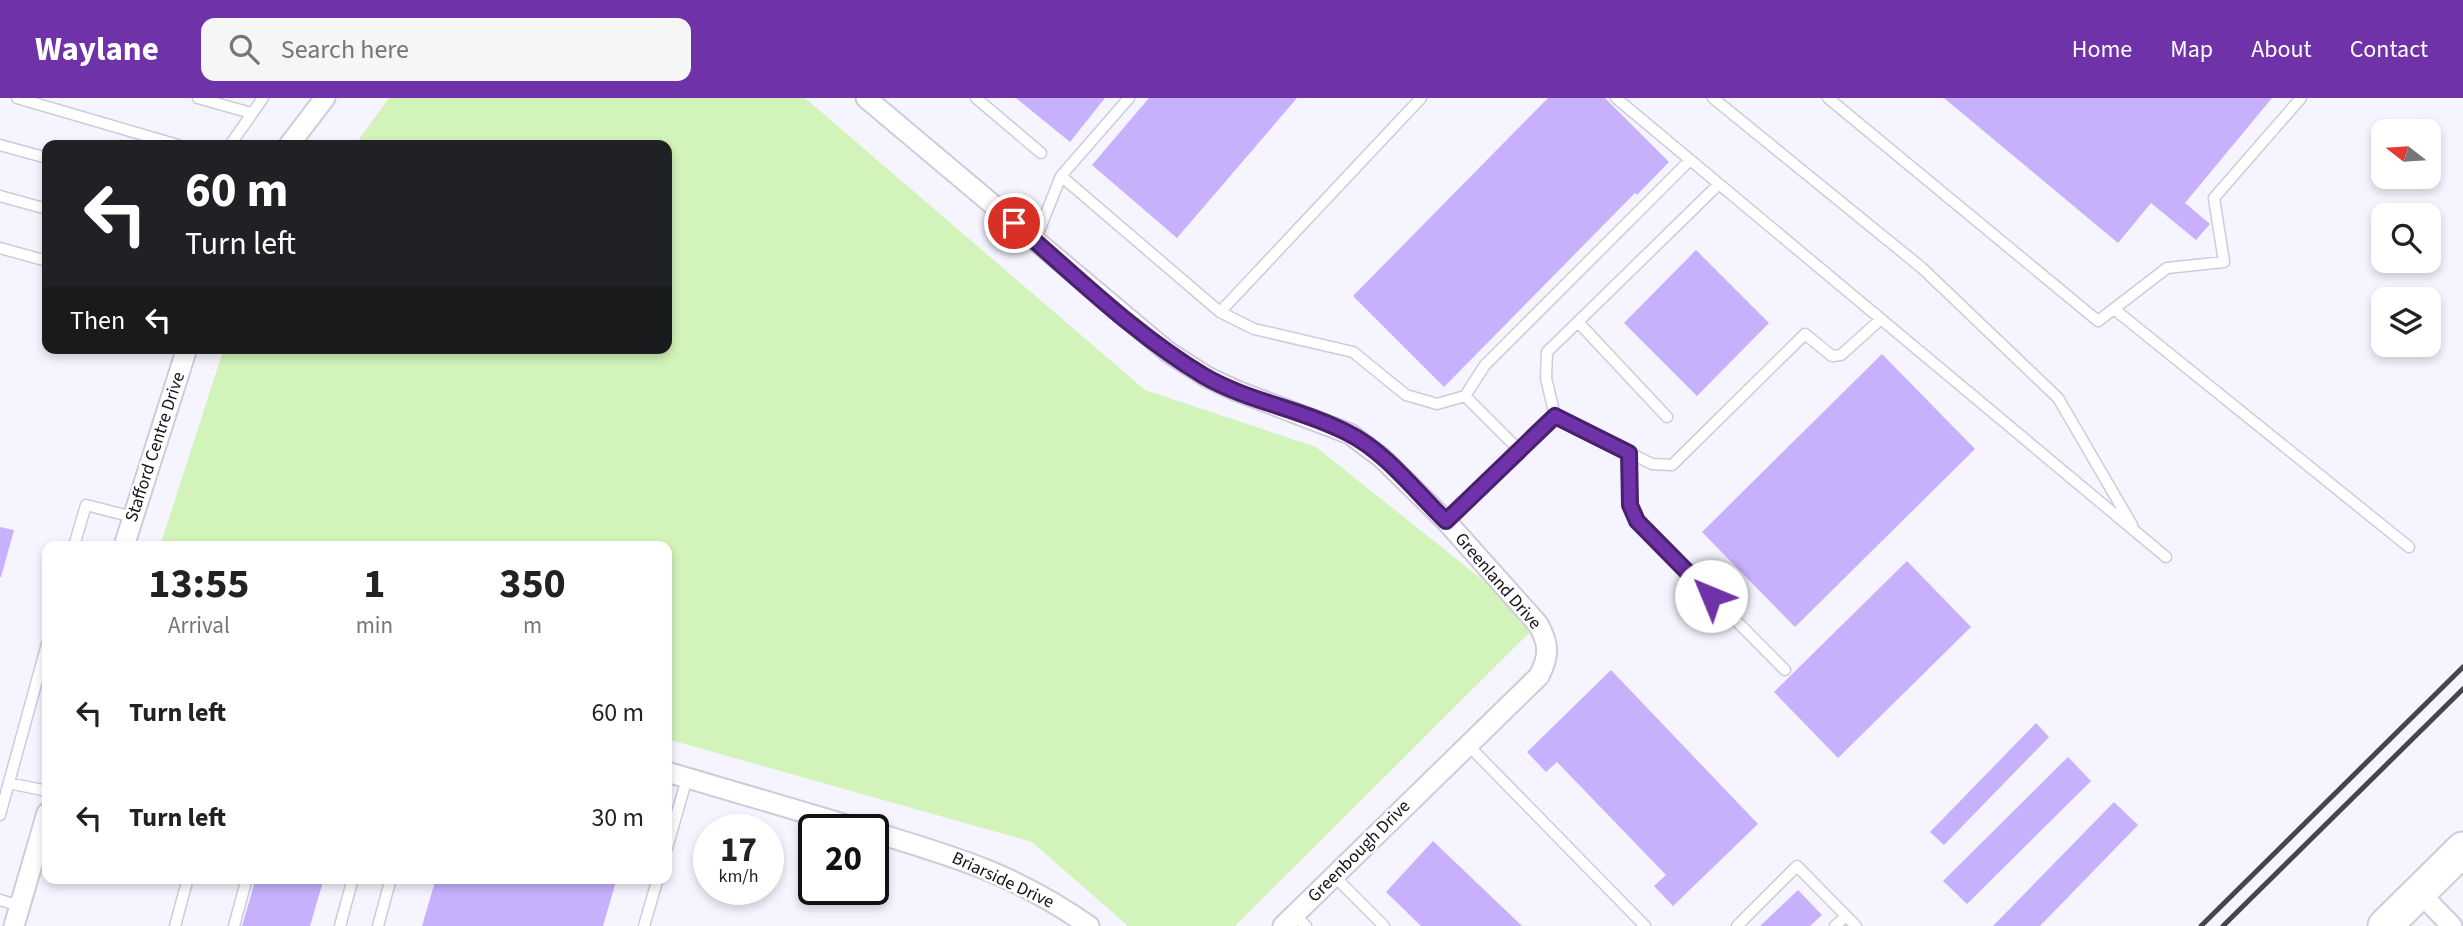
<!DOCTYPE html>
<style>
:root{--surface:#fff;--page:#f6f6f6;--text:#222;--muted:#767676;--accent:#7032a8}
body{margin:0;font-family:"Source Sans 3",sans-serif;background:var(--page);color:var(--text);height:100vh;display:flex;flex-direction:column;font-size:26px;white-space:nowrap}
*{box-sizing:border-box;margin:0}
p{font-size:23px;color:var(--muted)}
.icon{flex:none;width:38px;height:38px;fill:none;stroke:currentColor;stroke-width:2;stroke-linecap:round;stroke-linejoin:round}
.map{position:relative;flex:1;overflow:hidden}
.drawer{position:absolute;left:42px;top:443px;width:630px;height:343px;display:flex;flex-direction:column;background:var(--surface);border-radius:14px;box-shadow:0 4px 10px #0003}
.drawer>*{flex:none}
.guide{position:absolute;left:42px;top:42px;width:630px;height:214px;border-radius:14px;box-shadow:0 4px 10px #0003;background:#202124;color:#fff;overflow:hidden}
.needle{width:46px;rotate:287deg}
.controls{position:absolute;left:2371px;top:21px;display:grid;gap:14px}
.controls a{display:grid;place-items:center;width:70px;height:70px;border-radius:14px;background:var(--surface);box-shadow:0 4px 10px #0003;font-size:35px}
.speed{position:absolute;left:693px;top:716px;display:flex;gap:14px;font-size:35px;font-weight:700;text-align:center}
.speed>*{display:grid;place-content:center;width:91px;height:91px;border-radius:50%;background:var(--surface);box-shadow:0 4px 10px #0003;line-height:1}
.speed small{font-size:18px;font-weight:400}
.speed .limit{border:4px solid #111;border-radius:10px;background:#fff;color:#111}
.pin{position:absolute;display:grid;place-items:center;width:60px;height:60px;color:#fff;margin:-30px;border:4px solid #fff;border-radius:50%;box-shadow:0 2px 7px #0007}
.me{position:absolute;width:77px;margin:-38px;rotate:315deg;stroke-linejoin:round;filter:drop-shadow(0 0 5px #0008)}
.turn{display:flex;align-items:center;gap:24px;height:147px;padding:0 28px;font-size:32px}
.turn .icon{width:91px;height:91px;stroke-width:2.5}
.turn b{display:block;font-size:49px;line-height:60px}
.then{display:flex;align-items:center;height:66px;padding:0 28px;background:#0003;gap:14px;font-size:26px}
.eta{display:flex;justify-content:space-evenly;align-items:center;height:119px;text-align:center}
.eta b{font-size:42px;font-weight:700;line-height:49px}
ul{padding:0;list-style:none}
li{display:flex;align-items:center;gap:21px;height:105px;padding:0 28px}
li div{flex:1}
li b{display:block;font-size:26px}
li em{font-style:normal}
header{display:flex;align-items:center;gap:42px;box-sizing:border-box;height:98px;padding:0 35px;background:var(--accent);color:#fff}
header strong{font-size:33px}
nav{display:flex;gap:38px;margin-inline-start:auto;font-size:24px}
.search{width:490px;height:63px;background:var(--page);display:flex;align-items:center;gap:18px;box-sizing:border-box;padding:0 24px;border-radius:14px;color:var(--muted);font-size:26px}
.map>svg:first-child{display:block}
.green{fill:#d2f3ba}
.building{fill:#c7b1fd}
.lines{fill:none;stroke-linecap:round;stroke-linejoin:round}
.service-casing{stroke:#cfcbdb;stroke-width:13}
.minor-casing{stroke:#cfcbdb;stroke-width:23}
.trunk-casing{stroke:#cfcbdb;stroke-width:37}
.service{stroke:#fff;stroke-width:10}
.minor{stroke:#fff;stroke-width:19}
.trunk{stroke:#fff;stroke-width:33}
.rail{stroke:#46454c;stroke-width:5}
.route-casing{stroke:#49206d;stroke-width:18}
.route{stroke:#7032a8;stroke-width:12}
.labels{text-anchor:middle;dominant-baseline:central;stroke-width:5;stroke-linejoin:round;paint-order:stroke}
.street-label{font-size:18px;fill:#131218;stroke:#fff}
</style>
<header>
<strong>Waylane</strong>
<div class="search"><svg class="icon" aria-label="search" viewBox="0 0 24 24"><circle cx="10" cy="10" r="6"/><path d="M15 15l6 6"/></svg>Search here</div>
<nav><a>Home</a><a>Map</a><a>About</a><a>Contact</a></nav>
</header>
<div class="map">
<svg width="2463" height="828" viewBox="0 0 2463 828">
<rect width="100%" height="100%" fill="#f6f4fe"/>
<path class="green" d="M389,0H805L1145,292L1316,349L1538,526L1235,828H1128L1032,744L667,641V448H160L224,250H667V47H355Z"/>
<path class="building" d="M1016,0H1105L1070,44Z
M1149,0H1297L1177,140L1092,67Z
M1548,0H1605L1669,64L1637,97L1635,95L1444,289L1353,198Z
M1944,0H2272L2185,105L2210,126L2196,142L2151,105L2118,145Z
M1696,152L1769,225L1697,298L1624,225Z
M1882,256L1975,351L1795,529L1702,434Z
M0,429L14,432L1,479H0Z
M1907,463L1971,529L1838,660L1774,594Z
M1611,572L1758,726L1673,808L1654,788L1666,777L1557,664L1546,674L1527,654Z
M2036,625L2049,639L1944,747L1930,734Z
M2068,659L2091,683L1967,806L1943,783Z
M2114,704L2138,727L2040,828H1993Z
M1433,743L1522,828H1421L1386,794Z
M256,780H324L310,828H242Z
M436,780H617L603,828H422Z
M1798,792L1822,817L1810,828H1760Z"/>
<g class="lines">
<g class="service-casing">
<path id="service" d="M17,0L178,47
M198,0L251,15
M976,0L1041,55
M1616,0L2166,459
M1713,0L1922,170L2058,300L2132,427
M1828,0L2098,223L2167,170L2224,164L2214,100L2301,0
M0,47L47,60
M230,47L263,0
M1061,78L1220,214L1254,231L1353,254L1406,297L1437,306L1465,298L1520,353
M1718,87L1547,254L1546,280L1555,318L1652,366L1672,367L1805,236L1832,258L1841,257L1880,222
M0,98L47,111
M1035,143L1061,78L1129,0
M0,150L47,163
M2114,211L2409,449
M1220,214L1421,0
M1578,224L1667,319
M1465,298L1485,267L1689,63
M1629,355L1630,407L1637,423L1785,572
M1446,423L1555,318
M74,448L86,407L133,419
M1468,647L1645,828
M9,685L47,693
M0,717L47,546
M667,750L687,680
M1334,778L1384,828
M0,802L20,808
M1295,817L1306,828
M175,828L188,780
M234,828L247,780
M340,828L353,780
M378,828L391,780
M644,828L658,780
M1737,828L1797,768L1856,828
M1835,828L1846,818"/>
</g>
<g class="minor-casing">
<path id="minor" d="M866,0L1168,254L1207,279L1237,293L1350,336L1382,360L1446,423L1538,526C1549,546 1550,557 1539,578L1283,828
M289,47L325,0
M124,448L187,250
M667,674L864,732
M873,734C956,759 1017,777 1089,828
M2419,794L2452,828
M14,828L47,715"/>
</g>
<g class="trunk-casing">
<path id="trunk" d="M2385,828L2463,751"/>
</g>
<use href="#service" class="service"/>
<use href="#minor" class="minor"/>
<use href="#trunk" class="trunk"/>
<path class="rail" d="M2201,828L2463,569
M2223,828L2463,591"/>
</g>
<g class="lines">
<g class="route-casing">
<path id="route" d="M1014,125C1075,177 1135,237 1204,278C1249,304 1302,311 1348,335C1386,354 1416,394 1446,423L1555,318L1629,355L1630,407L1637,423L1711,498"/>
</g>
<use href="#route" class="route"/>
</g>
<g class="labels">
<g class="street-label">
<text transform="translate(155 349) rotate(-72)">Stafford Centre Drive</text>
<text transform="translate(1498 483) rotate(49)">Greenland Drive</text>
<text transform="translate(1359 753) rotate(-45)">Greenbough Drive</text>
<text transform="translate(1003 782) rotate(25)">Briarside Drive</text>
</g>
</g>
</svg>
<div class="controls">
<a><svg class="needle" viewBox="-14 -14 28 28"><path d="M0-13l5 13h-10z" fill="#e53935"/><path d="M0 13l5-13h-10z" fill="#767676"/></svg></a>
<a><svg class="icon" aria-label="search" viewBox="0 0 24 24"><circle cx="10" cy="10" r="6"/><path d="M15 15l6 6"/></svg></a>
<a><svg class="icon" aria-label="layers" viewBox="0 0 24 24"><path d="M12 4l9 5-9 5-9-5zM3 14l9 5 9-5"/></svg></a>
</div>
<div class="speed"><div>17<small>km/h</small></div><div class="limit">20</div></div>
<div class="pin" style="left:1014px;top:125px;background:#d93025"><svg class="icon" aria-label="arrive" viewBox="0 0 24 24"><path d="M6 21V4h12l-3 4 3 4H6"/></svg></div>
<svg class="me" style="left:1711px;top:498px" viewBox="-20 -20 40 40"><circle r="19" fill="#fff"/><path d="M0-13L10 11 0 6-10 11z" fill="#7032a8"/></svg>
<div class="guide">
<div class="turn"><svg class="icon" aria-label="left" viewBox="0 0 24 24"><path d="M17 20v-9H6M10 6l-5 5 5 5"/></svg><div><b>60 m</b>Turn left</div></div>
<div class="then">Then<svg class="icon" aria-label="left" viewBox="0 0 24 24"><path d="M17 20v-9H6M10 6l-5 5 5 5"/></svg></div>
</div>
<section class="drawer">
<div class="eta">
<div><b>13:55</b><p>Arrival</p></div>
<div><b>1</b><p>min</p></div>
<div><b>350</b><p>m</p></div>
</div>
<ul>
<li><svg class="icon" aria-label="left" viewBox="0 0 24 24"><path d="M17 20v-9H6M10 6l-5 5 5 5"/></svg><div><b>Turn left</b></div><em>60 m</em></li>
<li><svg class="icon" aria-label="left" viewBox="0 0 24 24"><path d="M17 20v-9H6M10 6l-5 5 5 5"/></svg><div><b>Turn left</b></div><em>30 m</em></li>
</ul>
</section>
</div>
